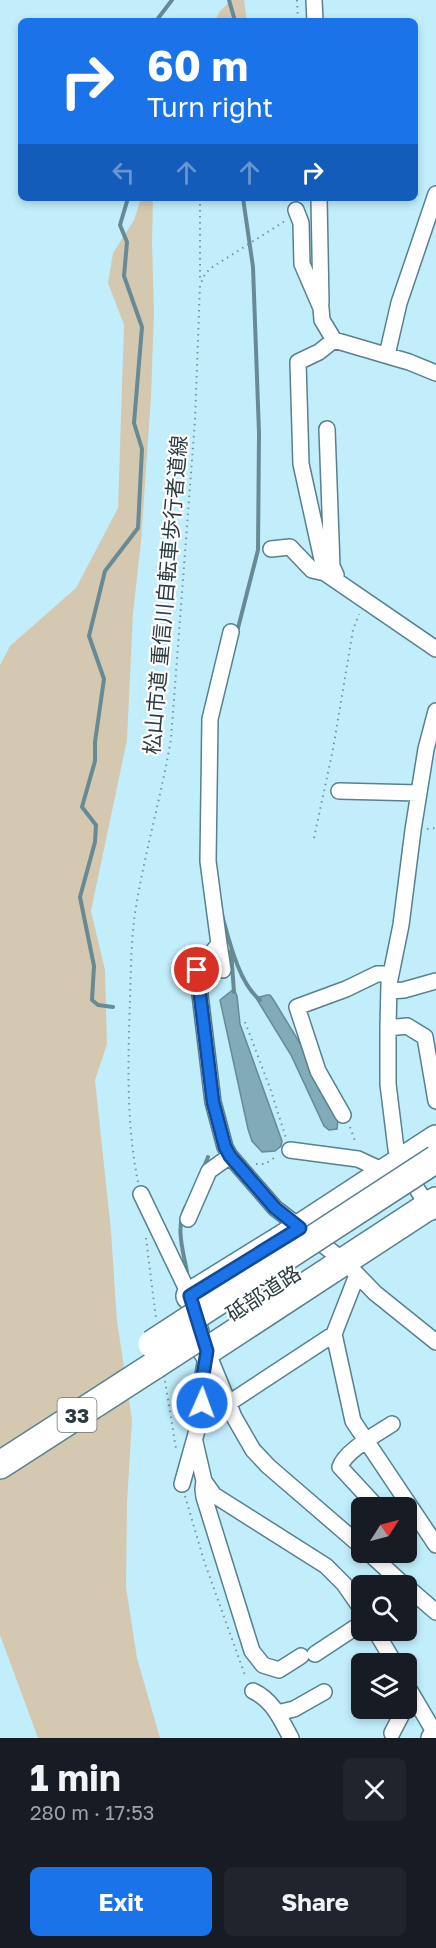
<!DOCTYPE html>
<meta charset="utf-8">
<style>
:root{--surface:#171b24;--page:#20242c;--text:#f1f3f6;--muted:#9ea1a6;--accent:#1a73e8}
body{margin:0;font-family:"Golos Text","Noto Sans JP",sans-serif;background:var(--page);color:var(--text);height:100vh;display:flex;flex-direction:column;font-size:22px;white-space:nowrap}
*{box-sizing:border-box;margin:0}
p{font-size:20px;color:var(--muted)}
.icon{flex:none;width:33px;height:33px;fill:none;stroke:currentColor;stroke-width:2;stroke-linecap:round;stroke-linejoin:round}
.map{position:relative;height:1738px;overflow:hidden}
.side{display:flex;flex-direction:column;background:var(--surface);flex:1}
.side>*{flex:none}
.banner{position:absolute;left:18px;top:18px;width:400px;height:183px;border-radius:9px;box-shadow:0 3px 9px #0003;background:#1a73e8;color:#fff;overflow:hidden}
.needle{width:39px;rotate:54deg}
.fabs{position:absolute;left:351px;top:1497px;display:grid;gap:12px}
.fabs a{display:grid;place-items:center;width:66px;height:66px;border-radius:9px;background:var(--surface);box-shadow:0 3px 9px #0003;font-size:30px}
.pin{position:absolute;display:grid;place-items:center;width:51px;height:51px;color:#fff;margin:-26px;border:3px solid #fff;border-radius:50%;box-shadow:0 2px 6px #0007}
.me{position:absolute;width:66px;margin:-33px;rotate:2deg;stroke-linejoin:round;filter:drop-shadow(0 0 4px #0008)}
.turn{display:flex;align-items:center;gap:21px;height:126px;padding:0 30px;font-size:27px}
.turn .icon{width:78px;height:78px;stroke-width:2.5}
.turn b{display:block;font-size:42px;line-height:51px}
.lanes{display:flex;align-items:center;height:57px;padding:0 30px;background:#0003;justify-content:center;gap:30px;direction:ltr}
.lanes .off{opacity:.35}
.round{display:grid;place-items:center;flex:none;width:63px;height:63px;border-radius:9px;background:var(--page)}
.head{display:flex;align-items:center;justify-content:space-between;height:102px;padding:0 30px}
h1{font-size:36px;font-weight:700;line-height:45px}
.button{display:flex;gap:12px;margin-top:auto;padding:12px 30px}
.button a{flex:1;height:69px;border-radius:9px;background:var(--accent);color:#fff;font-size:24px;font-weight:700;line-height:69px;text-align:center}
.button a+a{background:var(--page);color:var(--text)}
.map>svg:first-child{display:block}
.green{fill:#d4c9b0}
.water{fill:#81abb8;stroke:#678a95;stroke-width:1.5}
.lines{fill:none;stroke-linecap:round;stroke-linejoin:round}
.stream{stroke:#678a95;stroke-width:4}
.street-casing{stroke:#58808d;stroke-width:18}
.secondary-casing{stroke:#58808d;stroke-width:24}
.highway-casing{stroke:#58808d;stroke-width:30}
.path{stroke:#76949e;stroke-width:2;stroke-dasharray:1.5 4.5;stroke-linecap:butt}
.street{stroke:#fff;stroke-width:15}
.secondary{stroke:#fff;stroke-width:21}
.highway{stroke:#fff;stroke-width:27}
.highway-bridge-casing{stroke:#58808d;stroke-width:30;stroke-linecap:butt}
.highway-bridge{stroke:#fff;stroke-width:27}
.route-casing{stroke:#114b97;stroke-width:15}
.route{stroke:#1a73e8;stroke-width:10}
.labels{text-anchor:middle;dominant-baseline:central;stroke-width:4.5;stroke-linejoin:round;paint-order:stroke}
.shield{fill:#fff;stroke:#6b767b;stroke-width:1.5}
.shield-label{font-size:20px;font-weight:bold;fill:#2b3c42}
.street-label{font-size:21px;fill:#2b3c42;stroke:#fff}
</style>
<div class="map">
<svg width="436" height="1738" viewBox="0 0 436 1738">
<rect width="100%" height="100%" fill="#c2eefc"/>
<path class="green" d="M231,0H244L247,21H215L220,11Z
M141,198H153L152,243L154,312L151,397L141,542L133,613L127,740L91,911L105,970L107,1044L95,1080L111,1231L117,1321L132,1420L127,1503L126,1587L137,1658L160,1738H38L0,1635V665L10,646L76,588L118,508L124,325L108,283L113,253L134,220Z"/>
<path class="water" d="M234,989L237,996L240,1024L282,1141L281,1146L275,1151L262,1152L252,1141L248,1129L220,1000Z
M267,995H270L273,999L309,1058L338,1119L337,1129L329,1130L324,1126L291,1055L256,998Z"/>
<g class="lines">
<path class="stream" d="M229,0L235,21
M156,21L172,0
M237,632L258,550L259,433L253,267L243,198
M222,915C229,940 239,984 260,1000
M231,951L234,992
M113,1007L98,1005L92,1000L94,966L80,897L95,842L96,825L82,807L95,761V742L104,679L89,636L105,571L138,528L142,449L134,423L142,327L124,276L127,242L120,225L128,198
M204,1167L208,1157
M186,1206C175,1227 183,1250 187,1272"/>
<g class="street-casing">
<path id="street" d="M314,0L315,21
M319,198L321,303
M296,210L301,223L302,264L321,308L322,320L334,340L409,362L436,373
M387,355L399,303L436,194
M327,429L332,566L336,575
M271,549L290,547L312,570L325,573L436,649
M325,573L301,464L298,362L319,352L334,340
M231,632L210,719L208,861L219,944L197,970L213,1102L225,1147L230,1156L275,1208L344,1261L375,1293L436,1342
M339,791L419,793
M219,944L223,970
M389,991L404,990L436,981
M388,1028L407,1026L425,1037L436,1101
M343,1115L318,1071L297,1007L346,989L377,974H391
M290,1150L358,1159L386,1172
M141,1194L190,1296L207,1351L203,1375L201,1416L182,1484
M432,1212L400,1163L396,1149L388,1084V1028L389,984L401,925L413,830L426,749L436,711
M188,1219L209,1171L230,1156
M357,1275L334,1334L353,1421L436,1545
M207,1351L234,1417L253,1450L268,1466L362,1547
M229,1403L334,1334
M195,1442L204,1481L214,1495L326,1566L344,1584L362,1610
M204,1481L203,1489L204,1497L252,1651L263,1665L279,1670L301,1656
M378,1508L340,1467C345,1451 377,1434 392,1424
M368,1552L405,1586
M406,1586L436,1612
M375,1630L395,1664
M315,1654L362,1623
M406,1684L436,1735
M253,1691C273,1700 281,1720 291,1738
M277,1713L294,1709L324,1692
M392,1733L405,1708"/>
</g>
<g class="secondary-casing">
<path id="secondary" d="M432,1738L436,1732"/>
</g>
<g class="highway-casing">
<path id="highway" d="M190,1296L300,1228L436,1139
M207,1351L436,1201
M0,1465L155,1365"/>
</g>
<path class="path" d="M297,0L298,21
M200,198V282
M427,829L436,828
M314,838L333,749L353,630L359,614
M245,1022L270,1088L286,1138
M350,1127L356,1144
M256,1164H265L277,1156
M138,1182C126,1123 128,1060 130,1000C131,971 131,942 135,913C144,855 161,798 171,739L195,420L200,285L205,274L211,268L285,221
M146,1238L156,1319
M165,1381L176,1449
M185,1496L204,1561L246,1678"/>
<use href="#street" class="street"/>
<use href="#secondary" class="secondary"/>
<use href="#highway" class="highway"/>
<g class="highway-bridge-casing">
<path id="highway-bridge" d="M152,1344L436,1159
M155,1365L192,1341"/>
</g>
<use href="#highway-bridge" class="highway-bridge"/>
</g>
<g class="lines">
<g class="route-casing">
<path id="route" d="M197,970L213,1102L225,1147L230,1156L275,1208L300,1228L190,1296L207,1351L203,1375L202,1403"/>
</g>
<use href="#route" class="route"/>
</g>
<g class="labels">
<rect class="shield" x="57.5" y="1398" width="39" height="34" rx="4.5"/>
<g class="shield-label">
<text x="77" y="1415">33</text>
</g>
<g class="street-label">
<text transform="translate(165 595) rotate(-85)">松山市道 重信川自転車歩行者道線</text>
<text transform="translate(263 1293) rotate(-33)">砥部道路</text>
</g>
</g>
</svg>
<div class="fabs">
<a><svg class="needle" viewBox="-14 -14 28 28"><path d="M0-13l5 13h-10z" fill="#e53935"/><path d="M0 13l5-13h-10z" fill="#9ea1a6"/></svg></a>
<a><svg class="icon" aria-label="search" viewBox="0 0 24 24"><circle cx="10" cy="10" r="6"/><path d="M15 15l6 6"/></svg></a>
<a><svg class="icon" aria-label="layers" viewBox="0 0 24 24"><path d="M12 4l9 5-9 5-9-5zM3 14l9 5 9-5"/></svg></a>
</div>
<div class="pin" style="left:197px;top:970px;background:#d93025"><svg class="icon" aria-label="arrive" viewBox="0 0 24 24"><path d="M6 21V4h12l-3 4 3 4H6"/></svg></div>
<svg class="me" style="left:202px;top:1403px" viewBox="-20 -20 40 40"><circle r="17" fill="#1a73e8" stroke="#fff" stroke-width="3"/><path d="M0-11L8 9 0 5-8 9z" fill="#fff"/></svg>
<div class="banner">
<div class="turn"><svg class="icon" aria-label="right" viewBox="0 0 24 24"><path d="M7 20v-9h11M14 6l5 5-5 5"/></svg><div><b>60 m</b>Turn right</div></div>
<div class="lanes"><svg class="icon off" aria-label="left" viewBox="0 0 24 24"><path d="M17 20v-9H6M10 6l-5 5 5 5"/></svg><svg class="icon off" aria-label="ahead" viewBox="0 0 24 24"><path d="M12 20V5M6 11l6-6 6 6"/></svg><svg class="icon off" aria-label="ahead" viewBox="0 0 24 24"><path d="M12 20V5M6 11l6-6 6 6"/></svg><svg class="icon" aria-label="right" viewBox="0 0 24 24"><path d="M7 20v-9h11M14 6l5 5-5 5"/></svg></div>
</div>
</div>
<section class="side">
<div class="head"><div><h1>1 min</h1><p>280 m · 17:53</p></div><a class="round"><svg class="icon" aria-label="close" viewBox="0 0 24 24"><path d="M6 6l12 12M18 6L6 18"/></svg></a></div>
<div class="button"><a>Exit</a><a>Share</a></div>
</section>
